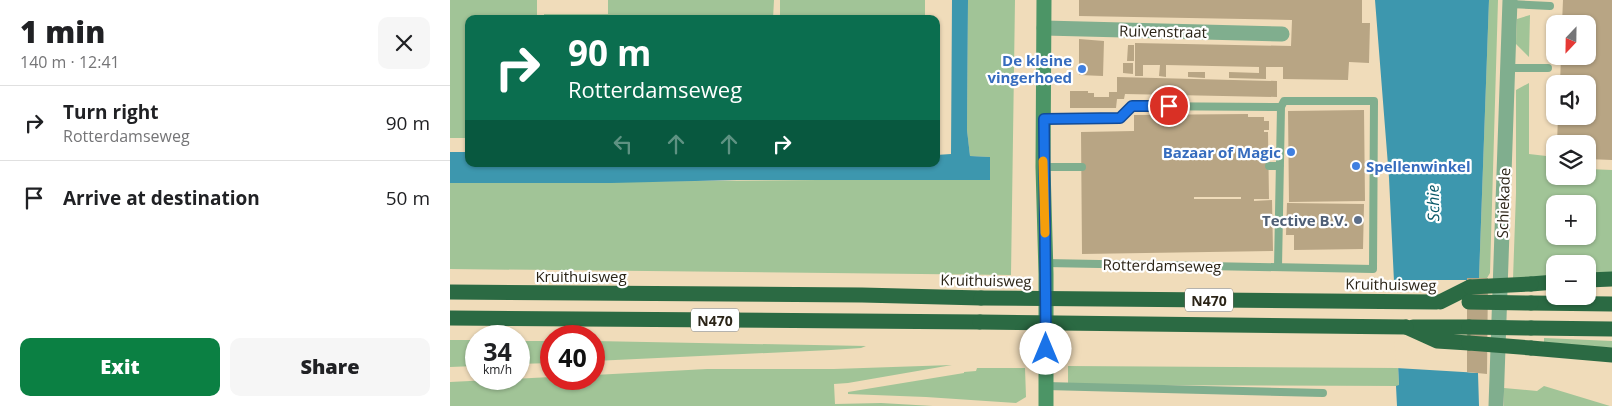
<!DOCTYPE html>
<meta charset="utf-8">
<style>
:root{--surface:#fff;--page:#f6f6f6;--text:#202124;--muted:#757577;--line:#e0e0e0;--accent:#0b8043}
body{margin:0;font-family:"Open Sans",sans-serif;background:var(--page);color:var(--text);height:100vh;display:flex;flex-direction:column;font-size:19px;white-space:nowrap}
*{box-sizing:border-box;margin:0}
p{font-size:16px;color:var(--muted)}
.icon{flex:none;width:28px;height:28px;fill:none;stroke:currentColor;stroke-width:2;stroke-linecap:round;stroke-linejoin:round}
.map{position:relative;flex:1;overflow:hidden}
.drawer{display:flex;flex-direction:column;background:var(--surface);width:450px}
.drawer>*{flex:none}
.guide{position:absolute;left:15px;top:15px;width:475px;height:152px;border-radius:10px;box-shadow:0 1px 4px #0004;background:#0b6e4f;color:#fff;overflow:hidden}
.needle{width:32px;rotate:202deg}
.tools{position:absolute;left:1096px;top:15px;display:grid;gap:10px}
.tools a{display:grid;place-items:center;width:50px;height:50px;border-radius:10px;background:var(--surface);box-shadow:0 1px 4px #0004;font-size:25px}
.speed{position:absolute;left:15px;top:325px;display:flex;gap:10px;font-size:25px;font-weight:700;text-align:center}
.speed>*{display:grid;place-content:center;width:65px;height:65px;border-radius:50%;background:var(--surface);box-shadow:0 1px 4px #0004;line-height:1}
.speed small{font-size:12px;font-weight:400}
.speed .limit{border:8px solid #d22;background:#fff;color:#111}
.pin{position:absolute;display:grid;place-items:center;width:42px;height:42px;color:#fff;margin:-21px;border:2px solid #fff;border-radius:50%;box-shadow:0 1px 5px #0007}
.me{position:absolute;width:55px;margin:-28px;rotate:0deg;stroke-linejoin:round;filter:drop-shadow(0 0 4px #0008)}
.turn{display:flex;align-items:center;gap:18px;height:105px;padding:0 20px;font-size:22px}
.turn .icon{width:65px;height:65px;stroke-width:2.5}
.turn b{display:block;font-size:35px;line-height:42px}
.lanes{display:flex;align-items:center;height:48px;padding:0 20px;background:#0003;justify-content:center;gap:25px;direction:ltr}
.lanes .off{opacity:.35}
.round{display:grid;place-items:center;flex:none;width:52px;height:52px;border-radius:10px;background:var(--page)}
.summary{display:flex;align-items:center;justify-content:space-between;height:85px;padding:0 20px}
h1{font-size:30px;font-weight:800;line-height:38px}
.button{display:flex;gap:10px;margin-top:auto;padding:10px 20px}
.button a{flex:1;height:58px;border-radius:10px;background:var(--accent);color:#fff;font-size:20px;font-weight:800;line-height:58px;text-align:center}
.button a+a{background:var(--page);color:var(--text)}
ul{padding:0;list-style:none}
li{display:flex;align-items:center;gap:15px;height:75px;padding:0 20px;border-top:1px solid var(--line)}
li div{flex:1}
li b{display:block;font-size:19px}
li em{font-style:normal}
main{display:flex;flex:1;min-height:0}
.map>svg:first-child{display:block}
.green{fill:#a1c497;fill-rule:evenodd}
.water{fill:#3d97ae}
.pier{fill:#f0dcba}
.building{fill:#b8a584;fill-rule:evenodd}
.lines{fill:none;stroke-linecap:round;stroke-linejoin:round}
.lane{stroke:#80ae8e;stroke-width:8}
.street{stroke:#80ae8e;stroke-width:15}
.secondary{stroke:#4c9566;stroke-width:15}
.highway{stroke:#2b6a43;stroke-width:15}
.highway-bridge{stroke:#2b6a43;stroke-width:15}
.route-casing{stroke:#114b97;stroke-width:12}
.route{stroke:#1a73e8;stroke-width:9}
.slow{stroke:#f59e0b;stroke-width:9}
.shop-dot{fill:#3f7fe0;stroke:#fff;stroke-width:2}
.service-dot{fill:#5c6f8a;stroke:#fff;stroke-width:2}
.labels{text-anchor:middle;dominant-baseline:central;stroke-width:4.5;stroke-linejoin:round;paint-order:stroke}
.shield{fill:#fff;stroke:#6b665d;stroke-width:1}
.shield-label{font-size:14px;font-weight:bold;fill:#2b2417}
.street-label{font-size:15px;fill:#2b2417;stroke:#fff}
.shop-label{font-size:15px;font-weight:bold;fill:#366cbe;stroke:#fff;text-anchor:end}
.service-label{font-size:15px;font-weight:bold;fill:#4e5e75;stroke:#fff;text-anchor:end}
.water-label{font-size:16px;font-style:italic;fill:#085767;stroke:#fff}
</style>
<main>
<section class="drawer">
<div class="summary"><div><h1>1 min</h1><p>140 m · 12:41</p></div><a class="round"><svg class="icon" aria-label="close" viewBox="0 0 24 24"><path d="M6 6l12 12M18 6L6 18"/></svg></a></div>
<ul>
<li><svg class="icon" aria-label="right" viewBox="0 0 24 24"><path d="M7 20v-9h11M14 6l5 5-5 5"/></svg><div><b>Turn right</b><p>Rotterdamseweg</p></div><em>90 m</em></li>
<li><svg class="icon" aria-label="arrive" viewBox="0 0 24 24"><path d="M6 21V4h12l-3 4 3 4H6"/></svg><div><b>Arrive at destination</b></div><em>50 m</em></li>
</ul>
<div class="button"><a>Exit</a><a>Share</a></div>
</section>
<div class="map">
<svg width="1162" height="406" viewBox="0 0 1162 406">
<rect width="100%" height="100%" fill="#f0dcba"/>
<path class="green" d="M0,0H87V19H19V138H0Z
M158,0H324L323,19H94V14H158Z
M330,0H475V19H330Z
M518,0H565L561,275L0,269V183L368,180L540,157L520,156L517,130Z
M1039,0H1048L1040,273L1037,278H1029Z
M1080,15L1079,57L1066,44L1067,19Z
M1079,83V154L1105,157V176H1138V169L1162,170V272L1138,274V264H1105V277L1063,279L1066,193V90ZM1105,204H1138V236H1105Z
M1094,338L1162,341V348L1094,343Z
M0,340H26V366L0,367Z
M69,341H101V363L69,364Z
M144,341L416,346L411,348L381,350L144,361Z
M502,365L398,383L384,384L385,404L431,403L483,406H0V382L101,377V379H144V375L257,369H384Z
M618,366L948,368L949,386L618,385Z
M527,368H575L576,397L566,403L476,397L398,394V392L514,373V372L526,371Z
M1094,386L1160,406H1054V388L1087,391Z"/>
<path class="water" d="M502,0H518L517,130L520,156L540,157V180H287L161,183H0V152H19V164H486V155L501,154Z
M925,0H1039L1029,278H1017V372L1028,373L1029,406H947L946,386L949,385L939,178Z"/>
<path class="pier" d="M941,280H1031L1030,373L946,368Z"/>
<path class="building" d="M629,0H912V23H920L919,63L899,62L898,80L833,79V67H816V79L779,78V72L809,73V67L716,65V77L709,76L710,65H693V76H685V43L841,46L842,20L629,16Z
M1113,0H1162V160L1138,159V144H1107L1108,116H1138V84H1110L1111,56H1138V24H1112Z
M629,39L654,41L653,76L629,75Z
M678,45H684V61H677Z
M673,63H683V74L673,73Z
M738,72H755V78L738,77Z
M667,77L827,81V97L675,94L674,99H667L666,108H620V91H638V93H644V97H659V92H667Z
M914,110L915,201L839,202L838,111Z
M798,114V117H814V121H819V130H814V132H818L819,199H804V201L822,200L823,251L632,254L631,132L684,131V115ZM744,197H791V199H744Z
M837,203L914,204L913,249L844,250V235H836Z
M1017,278H1038L1037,374L1017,372Z"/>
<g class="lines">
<path class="lane" d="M1060,4L1100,6
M1058,68H1098
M594,119L670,118L682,106L831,107L828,267
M819,166H830
M593,167H632
M596,263L923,269L924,101H834L831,107
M596,386L873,393"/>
<path class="street" d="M594,28L832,34
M1046,406L1060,0"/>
<path class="secondary" d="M594,0L593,167L596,274V406"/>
<path class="highway" d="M1138,280L1162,279
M1081,284L1105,282
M0,292L412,295L531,298
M990,302L1020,287
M1081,303L1162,304
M0,318L530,322
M956,327L987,341L1019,343
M963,327H1019
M1081,328L1162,329
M1081,348L1162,355"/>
<path class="highway-bridge" d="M1020,287L1081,284
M531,298L987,302
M1019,302L1081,303
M530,322L956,327
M1019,327L1081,328
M1019,343L1081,348"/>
</g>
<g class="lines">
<g class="route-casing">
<path id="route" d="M596,349L594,119L670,118L682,106H719"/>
</g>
<use href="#route" class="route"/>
<path class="slow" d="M593,161L595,233"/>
</g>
<g class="shop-dot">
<circle cx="632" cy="69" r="5"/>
<circle cx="841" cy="152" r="5"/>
<circle cx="906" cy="166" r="5"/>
</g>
<circle class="service-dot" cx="908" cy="220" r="5"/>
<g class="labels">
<g class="shield">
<rect x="735" y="288.5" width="48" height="23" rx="4"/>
<rect x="241" y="308.5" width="48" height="23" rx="4"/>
</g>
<g class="shield-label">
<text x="759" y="300">N470</text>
<text x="265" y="320">N470</text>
</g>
<g class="street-label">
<text transform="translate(713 31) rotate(1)">Ruivenstraat</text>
<text transform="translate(1053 203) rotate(-88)">Schiekade</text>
<text transform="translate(712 265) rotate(1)">Rotterdamseweg</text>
<text x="131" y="276">Kruithuisweg</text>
<text transform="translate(536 280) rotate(1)">Kruithuisweg</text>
<text transform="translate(941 284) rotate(1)">Kruithuisweg</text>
</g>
<g class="shop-label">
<text x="622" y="60">De kleine<tspan x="622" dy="17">vingerhoed</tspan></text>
<text x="831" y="152">Bazaar of Magic</text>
<text x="916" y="166" text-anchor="start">Spellenwinkel</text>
</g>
<g class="service-label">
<text x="898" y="220">Tective B.V.</text>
</g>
<g class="water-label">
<text transform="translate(983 203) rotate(-91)">Schie</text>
</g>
</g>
</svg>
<div class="tools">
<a><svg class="needle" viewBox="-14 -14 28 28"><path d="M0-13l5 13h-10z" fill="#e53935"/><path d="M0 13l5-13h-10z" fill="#757577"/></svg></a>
<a><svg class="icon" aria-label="sound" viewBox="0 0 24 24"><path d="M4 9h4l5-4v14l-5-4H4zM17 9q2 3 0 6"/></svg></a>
<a><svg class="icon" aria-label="layers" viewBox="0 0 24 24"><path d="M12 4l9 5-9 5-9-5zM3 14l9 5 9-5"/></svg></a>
<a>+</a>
<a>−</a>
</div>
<div class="speed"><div>34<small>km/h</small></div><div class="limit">40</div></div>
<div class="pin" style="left:719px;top:106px;background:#d93025"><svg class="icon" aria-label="arrive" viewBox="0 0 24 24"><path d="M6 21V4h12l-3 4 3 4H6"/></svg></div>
<svg class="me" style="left:596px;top:349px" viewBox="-20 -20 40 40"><circle r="19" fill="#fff"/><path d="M0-13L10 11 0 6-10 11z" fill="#1a73e8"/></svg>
<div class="guide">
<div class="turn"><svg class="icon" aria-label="right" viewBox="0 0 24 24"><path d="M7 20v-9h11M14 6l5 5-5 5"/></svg><div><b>90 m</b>Rotterdamseweg</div></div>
<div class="lanes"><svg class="icon off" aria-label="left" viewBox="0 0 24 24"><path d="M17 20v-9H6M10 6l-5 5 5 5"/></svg><svg class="icon off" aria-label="ahead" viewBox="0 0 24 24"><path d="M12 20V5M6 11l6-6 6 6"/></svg><svg class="icon off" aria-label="ahead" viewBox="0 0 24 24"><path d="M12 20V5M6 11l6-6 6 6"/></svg><svg class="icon" aria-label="right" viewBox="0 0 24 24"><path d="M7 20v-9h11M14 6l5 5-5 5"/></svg></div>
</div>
</div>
</main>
